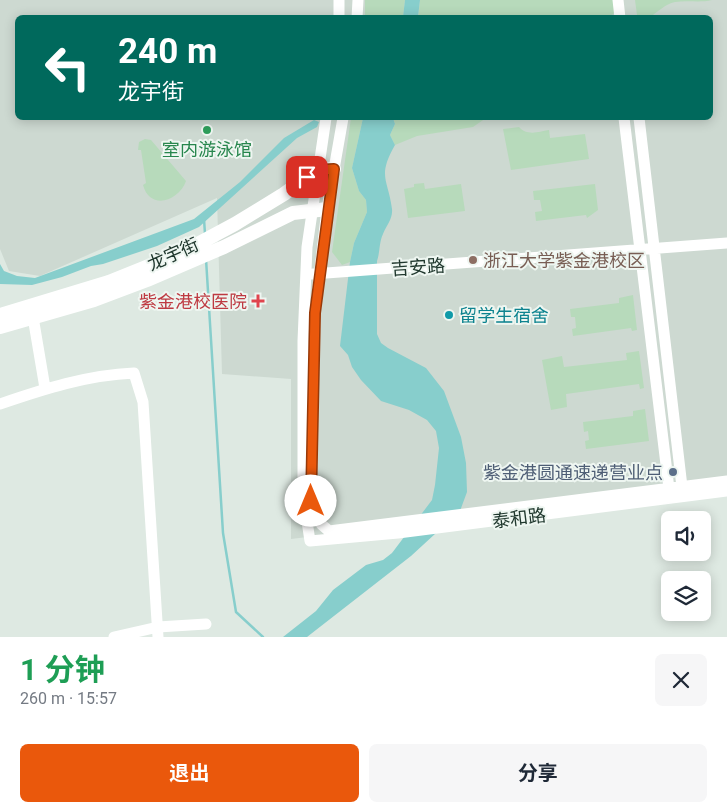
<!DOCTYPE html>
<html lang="zh">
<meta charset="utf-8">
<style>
:root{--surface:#fff;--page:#f6f6f7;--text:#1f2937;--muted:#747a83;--accent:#ea580c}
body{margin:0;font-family:Roboto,"Noto Sans SC",sans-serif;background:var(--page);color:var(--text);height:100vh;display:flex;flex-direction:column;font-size:19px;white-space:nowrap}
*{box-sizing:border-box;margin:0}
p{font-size:16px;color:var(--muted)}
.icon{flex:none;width:28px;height:28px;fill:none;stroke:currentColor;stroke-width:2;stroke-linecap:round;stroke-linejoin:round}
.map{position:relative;height:637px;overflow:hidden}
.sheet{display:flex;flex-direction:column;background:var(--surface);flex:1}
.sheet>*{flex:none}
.hud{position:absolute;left:15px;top:15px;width:698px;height:105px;border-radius:8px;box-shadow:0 2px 12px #0003;background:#00695c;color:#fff;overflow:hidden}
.fabs{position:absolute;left:661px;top:511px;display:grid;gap:10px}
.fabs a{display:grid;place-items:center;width:50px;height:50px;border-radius:8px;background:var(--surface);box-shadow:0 2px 12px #0003;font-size:25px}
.pin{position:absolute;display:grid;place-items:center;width:42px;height:42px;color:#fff;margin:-21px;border-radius:10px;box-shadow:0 2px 8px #0006}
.me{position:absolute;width:55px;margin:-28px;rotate:0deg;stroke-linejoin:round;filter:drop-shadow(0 0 4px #0008)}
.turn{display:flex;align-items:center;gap:18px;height:105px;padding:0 20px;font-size:22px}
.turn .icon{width:65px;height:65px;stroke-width:2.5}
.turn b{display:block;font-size:35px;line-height:42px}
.round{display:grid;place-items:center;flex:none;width:52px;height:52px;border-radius:8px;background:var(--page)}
.headline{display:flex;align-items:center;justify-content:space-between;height:85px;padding:0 20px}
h1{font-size:30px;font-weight:700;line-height:38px;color:#1e9e55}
.action{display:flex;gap:10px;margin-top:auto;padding:10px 20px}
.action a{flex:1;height:58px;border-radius:8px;background:var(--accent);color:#fff;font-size:20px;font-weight:700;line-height:58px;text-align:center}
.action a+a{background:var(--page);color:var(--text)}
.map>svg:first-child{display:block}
.built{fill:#cdd9d1;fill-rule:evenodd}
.green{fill:#b7dabb}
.water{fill:#87cecc}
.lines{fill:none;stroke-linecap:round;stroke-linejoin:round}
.stream{stroke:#87cecc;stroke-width:2.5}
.minor{stroke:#fff;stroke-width:11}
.tertiary{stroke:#fff;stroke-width:14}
.route-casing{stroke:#983908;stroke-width:12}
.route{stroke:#ea580c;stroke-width:9}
.leisure-dot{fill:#2e9e5b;stroke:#eef6f1;stroke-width:2}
.education-dot{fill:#8d6e63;stroke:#eef6f1;stroke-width:2}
.health-dot{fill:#e0444e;stroke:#eef6f1;stroke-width:2}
.culture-dot{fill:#0f9aa8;stroke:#eef6f1;stroke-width:2}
.service-dot{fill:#5c6f8a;stroke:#eef6f1;stroke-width:2}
.labels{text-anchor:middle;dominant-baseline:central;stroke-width:4;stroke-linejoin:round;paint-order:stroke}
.leisure-label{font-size:18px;fill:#27864d;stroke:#eef6f1}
.street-label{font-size:18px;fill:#20382e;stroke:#eef6f1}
.education-label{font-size:18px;fill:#785e54;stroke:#eef6f1;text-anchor:start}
.health-label{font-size:18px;fill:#be3a42;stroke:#eef6f1;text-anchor:end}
.culture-label{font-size:18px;fill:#0d838f;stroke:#eef6f1;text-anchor:start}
.service-label{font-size:18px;fill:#4e5e75;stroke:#eef6f1;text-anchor:end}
</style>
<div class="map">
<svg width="727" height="637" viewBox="0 0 727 637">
<rect width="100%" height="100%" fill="#dee9e2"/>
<path class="built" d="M0,0H727V485L291,539V379L222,374L217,198L40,276L9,271L0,249ZM18,18H710V118H18Z"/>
<path class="green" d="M365,0H405L403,17H365Z
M420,0H615L614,13L610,17L418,18Z
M635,0H712C700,3 688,0 675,2C665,4 658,12 650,17L637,15Z
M351,118H363L352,168L359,191L366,200L367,212L354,243L350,262L342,265L332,252Z
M393,118H486L473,127L417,136L395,145L390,135L395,124Z
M519,127C527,136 538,132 549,130L550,138L585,134L589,159L511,170L503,129Z
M145,139L151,140L186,181C179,201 150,211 143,185L146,183L141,150H138L139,142Z
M424,183L425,189L461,184L465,211L408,218L404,189L414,187V184Z
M595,184L598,210L587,218L586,215L536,221L535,212L542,211L540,200H534L533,191Z
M633,295L637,330L632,331L631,328L573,336L572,329L576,328L575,317H571L570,309L619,303V298Z
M639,351L644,388L640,389L639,384L566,394L567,407L551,410L542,360L562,356L564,367L627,360L626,353Z
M645,409L649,441L586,449L585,441L589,440L588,431L584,432L583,422L633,416V411Z"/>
<path class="water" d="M405,0H420L418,17H403Z
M363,118H393L395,124L390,135L395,145C377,177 388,178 392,209C393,219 386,226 383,234C379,242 380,253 377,261V334L381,343L388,348L426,368L444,391L461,437L466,463L467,492L460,511L411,556L307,637H283L316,611L333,590L366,565L383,560L392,553L432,500L435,485L439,448L436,431L427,420L409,410L381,401L361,380L352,367L348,355L340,346L350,262L354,243L367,212L366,200L359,191L352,168Z
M314,120L319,122L317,127L297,138L199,227L157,246L103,264L91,266L62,277L32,285L0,284V264L4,271L17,276L35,278L194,219L240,182L284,138Z"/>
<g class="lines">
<path class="stream" d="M204,219L205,234
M206,259L223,533L236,612L263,637"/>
<path class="minor" d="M618,0L620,18
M339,18V0
M357,18L358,0
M326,118L307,247L303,341V495L310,541L398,533L727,491
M624,118L669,489
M639,118L682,487
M313,274L727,243
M33,317L45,388
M0,404C44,389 87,375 134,373L143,402L158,637
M311,474L321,524L329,531L727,481
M311,481L315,313L327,209L343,118
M114,637L158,627L206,624"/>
<path class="tertiary" d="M0,315L109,282L181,253L235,224L284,194L317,170L334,169
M0,327L94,300L147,280L224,247L293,213L327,209"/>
</g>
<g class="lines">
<g class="route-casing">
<path id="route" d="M307,177L317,170L334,169L315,313L311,501"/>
</g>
<use href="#route" class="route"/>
</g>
<circle class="leisure-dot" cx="207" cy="130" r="5"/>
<circle class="education-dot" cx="473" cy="260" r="5"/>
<path class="health-dot" d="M255.5 293.5h5v5h5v5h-5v5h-5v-5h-5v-5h5z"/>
<circle class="culture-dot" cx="449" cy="315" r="5"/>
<circle class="service-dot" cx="673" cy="472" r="5"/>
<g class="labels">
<g class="leisure-label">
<text x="207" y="149">室内游泳馆</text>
</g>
<g class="street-label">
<text transform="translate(173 254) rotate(-24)">龙宇街</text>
<text transform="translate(418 267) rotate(-4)">吉安路</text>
<text transform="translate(519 518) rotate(-7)">泰和路</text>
</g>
<g class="education-label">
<text x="483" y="260">浙江大学紫金港校区</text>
</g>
<g class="health-label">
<text x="247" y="301">紫金港校医院</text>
</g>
<g class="culture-label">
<text x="459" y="315">留学生宿舍</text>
</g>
<g class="service-label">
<text x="663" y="472">紫金港圆通速递营业点</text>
</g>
</g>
</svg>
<div class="fabs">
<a><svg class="icon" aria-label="sound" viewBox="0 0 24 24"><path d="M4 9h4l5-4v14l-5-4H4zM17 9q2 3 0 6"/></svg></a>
<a><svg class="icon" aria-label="layers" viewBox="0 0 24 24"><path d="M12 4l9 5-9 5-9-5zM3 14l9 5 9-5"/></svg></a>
</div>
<div class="pin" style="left:307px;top:177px;background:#d93025"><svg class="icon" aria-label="arrive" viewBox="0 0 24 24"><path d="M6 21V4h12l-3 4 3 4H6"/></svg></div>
<svg class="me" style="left:311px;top:501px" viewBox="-20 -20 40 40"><circle r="19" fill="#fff"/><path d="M0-13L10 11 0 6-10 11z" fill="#ea580c"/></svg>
<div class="hud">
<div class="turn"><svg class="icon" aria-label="left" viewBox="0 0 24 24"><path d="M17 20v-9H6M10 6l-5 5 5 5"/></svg><div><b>240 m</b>龙宇街</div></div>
</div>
</div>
<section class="sheet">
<div class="headline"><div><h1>1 分钟</h1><p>260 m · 15:57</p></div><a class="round"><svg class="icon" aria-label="close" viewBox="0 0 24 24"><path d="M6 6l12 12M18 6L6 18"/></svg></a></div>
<div class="action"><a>退出</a><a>分享</a></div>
</section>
